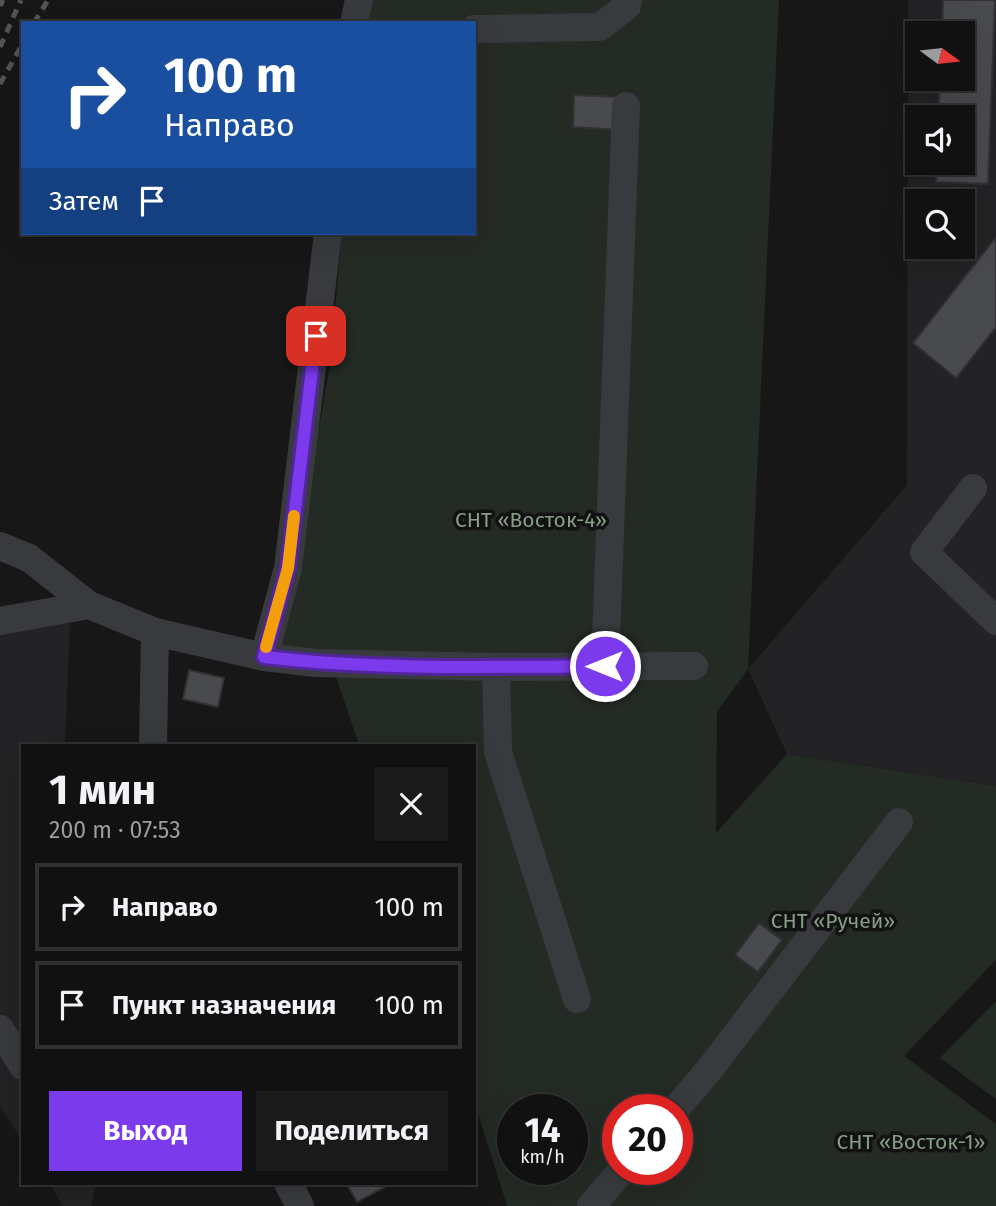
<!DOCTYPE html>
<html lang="ru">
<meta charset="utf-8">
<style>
:root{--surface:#111112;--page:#1a1a1b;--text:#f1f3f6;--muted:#9c9d9f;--line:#303132;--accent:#7c3aed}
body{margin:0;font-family:"Fira Sans",sans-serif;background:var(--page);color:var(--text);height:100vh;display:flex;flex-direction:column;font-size:26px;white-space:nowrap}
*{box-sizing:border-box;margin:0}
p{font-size:23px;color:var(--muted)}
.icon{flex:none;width:38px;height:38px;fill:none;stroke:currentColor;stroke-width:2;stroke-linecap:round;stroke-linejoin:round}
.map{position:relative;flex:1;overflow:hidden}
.sheet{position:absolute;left:21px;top:744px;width:455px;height:441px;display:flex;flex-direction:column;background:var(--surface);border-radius:0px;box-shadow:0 7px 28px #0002,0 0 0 2px var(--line)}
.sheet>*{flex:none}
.banner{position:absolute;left:21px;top:21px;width:455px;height:214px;border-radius:0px;box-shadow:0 7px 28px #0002,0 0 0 2px var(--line);background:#1a4fa0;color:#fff;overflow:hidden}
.needle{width:46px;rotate:105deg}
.buttons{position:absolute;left:905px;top:21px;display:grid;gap:14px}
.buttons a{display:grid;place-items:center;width:70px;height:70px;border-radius:0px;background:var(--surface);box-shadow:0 7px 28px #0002,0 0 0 2px var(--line);font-size:35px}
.speed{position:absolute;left:497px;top:1094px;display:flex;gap:14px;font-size:35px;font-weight:700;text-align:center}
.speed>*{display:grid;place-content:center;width:91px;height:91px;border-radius:50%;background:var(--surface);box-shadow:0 7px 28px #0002,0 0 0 2px var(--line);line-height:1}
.speed small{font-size:18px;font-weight:400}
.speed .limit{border:10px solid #d22;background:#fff;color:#111}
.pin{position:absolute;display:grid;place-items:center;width:60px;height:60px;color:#fff;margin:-30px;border-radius:14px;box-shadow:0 4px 10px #0006}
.me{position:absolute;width:77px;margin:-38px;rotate:270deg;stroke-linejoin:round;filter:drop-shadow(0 0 5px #0008)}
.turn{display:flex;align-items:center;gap:24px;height:147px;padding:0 28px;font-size:32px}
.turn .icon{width:91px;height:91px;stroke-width:2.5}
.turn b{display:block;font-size:49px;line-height:60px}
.then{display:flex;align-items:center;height:66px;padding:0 28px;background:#0003;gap:14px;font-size:26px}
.round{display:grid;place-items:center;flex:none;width:74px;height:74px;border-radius:0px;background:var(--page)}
.overview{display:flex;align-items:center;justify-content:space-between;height:119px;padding:0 28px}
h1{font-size:42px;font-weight:700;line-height:52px}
.cta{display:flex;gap:14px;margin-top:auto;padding:14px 28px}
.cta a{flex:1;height:80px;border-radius:0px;background:var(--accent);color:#fff;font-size:28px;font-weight:700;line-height:80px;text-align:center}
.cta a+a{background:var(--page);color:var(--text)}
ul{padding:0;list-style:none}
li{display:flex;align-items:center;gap:21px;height:88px;margin:0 14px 10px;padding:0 14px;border:4px solid var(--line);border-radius:0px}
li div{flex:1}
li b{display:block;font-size:26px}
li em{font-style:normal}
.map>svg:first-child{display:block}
.built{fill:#232325;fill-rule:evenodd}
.green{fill:#242a24;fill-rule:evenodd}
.building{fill:#494a4d;stroke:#313134;stroke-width:2}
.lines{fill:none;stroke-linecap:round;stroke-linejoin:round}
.minor{stroke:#383a3d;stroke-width:28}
.rail{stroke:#525458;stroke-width:5;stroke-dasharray:9 7;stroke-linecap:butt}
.route-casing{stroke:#51269a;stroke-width:18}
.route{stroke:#7c3aed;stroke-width:12}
.slow{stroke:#f59e0b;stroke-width:12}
.labels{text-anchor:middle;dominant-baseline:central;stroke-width:7;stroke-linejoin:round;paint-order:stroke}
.park-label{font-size:21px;fill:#859f84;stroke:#121213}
</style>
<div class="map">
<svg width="996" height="1206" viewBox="0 0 996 1206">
<rect width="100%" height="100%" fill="#171718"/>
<path class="built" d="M908,0H996V786L787,754L748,669L907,485ZM917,33H962V79H917ZM917,117H962V163H917ZM917,201H962V247H917Z
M71,596L65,745L23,746V1142L0,1106V607Z
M49,1183H96L91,1206H63Z"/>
<path class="green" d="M372,0H779L748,669L717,712L716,833L787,754L996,786V960L904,1056L996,1124V1206H507L474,1101V746L359,745L336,677L335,652L282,645L330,364L342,233H474V23H367ZM513,1110H572V1169H513ZM618,1110H677V1169H618Z
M996,1001V1099L940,1058Z"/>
<path class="building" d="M943,0H995L988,184L936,182L937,163H962V117H938L940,79H962V33H942Z
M574,95L622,97L620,130L573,127Z
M996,237V327L956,378L913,343Z
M189,670L224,678L218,707L183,699Z
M759,923L782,940L758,972L735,955Z
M346,1183H383L385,1187L357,1202Z"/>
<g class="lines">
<path class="minor" d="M354,23L359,0
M474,29L600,27L627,6L628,0
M973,488L924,552L996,621
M0,546L29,558L89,605
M0,621L89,605L155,632L264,657L316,663L496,667L694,666
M264,657L288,568L328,233
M605,666L626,106
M496,667L498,752L577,999
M153,746L155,632
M0,1029L23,1066
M675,1110L709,1070L899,822
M288,1183L300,1206
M591,1206L623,1169"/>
<path class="rail" d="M0,6L3,0
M34,23L48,0
M0,47L21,0
M0,84L23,43"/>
</g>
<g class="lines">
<g class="route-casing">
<path id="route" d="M316,336L288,568L264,657C376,670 492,667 605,666"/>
</g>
<use href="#route" class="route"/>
<path class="slow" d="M266,647L288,568L294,516"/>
</g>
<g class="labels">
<g class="park-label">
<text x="531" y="520">СНТ «Восток-4»</text>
<text x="833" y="921">СНТ «Ручей»</text>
<text x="911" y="1142">СНТ «Восток-1»</text>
</g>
</g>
</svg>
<div class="buttons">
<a><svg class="needle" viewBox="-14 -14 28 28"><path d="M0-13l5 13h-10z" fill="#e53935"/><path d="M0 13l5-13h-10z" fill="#9c9d9f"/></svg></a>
<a><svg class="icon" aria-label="sound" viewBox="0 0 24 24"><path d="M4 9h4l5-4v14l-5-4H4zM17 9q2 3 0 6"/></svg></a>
<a><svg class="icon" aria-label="search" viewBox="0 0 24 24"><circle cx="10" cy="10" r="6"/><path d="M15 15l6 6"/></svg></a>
</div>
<div class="speed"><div>14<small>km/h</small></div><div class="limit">20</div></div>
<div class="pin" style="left:316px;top:336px;background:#d93025"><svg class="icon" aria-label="arrive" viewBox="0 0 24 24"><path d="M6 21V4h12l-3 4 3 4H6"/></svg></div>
<svg class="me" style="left:605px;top:666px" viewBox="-20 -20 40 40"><circle r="17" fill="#7c3aed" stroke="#fff" stroke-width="3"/><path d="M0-11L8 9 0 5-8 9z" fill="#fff"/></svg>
<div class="banner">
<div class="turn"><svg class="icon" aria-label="right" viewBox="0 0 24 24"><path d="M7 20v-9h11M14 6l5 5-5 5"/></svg><div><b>100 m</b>Направо</div></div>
<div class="then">Затем<svg class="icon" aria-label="arrive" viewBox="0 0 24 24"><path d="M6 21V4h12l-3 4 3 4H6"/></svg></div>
</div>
<section class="sheet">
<div class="overview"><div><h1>1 мин</h1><p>200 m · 07:53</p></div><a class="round"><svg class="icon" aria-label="close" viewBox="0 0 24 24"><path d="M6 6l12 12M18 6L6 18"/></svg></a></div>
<ul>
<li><svg class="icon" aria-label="right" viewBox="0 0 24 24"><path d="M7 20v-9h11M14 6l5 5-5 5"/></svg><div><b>Направо</b></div><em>100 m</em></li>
<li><svg class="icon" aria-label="arrive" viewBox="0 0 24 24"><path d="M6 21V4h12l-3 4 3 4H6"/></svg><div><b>Пункт назначения</b></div><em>100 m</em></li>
</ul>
<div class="cta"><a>Выход</a><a>Поделиться</a></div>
</section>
</div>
